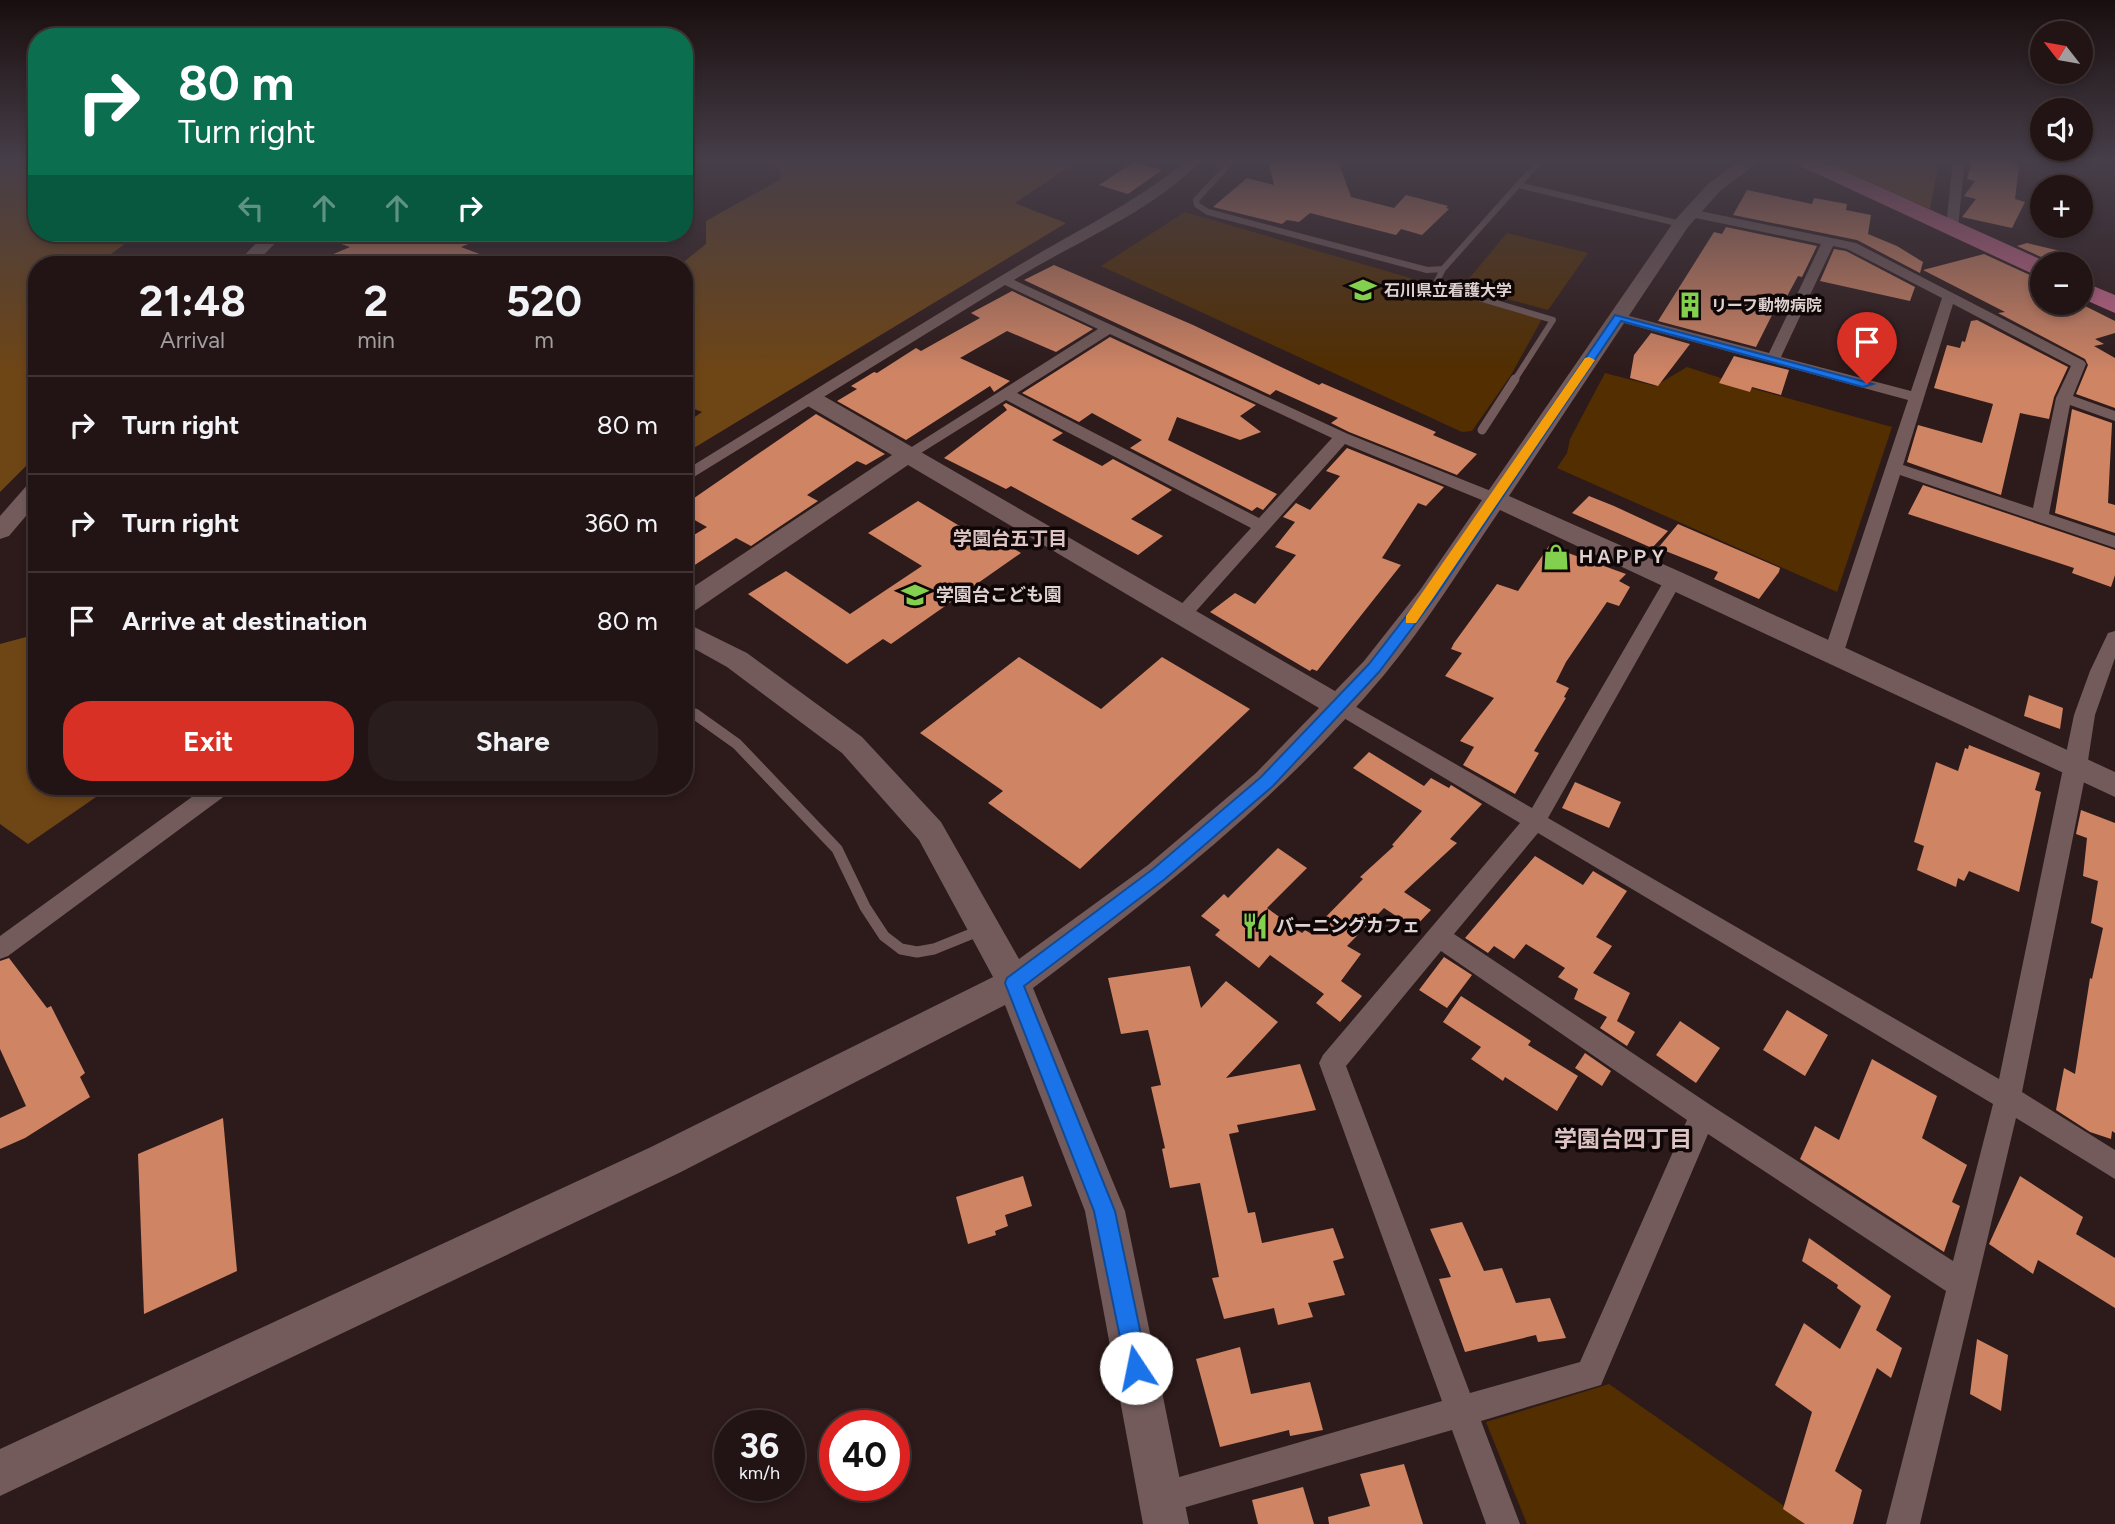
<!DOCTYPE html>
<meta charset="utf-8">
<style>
:root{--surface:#221414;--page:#2a1d1d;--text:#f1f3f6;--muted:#a29ea0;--line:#3f3334;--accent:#d93025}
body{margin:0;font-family:Figtree,"Noto Sans JP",sans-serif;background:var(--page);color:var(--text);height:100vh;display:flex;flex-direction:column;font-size:26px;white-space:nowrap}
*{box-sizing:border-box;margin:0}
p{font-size:23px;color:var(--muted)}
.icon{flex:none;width:38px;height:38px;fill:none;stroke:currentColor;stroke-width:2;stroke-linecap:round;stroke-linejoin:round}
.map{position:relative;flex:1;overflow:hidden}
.panel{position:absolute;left:28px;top:256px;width:665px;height:539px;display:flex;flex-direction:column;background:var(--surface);border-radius:28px;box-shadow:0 4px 10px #0003,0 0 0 2px var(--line)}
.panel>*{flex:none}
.banner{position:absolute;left:28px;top:28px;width:665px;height:214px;border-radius:28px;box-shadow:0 4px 10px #0003,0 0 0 2px var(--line);background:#0b6e4f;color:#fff;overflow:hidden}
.needle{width:46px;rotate:301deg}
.controls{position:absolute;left:2030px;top:21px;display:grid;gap:14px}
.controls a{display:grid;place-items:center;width:63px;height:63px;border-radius:50%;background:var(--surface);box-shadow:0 4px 10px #0003,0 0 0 2px var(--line);font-size:35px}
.speed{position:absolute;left:714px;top:1410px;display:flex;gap:14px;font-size:35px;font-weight:700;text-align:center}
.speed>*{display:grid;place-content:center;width:91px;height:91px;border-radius:50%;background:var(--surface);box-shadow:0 4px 10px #0003,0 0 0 2px var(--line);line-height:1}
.speed small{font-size:18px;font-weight:400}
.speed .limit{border:10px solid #d22;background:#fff;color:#111}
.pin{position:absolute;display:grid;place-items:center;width:60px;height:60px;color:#fff;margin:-72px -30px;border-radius:50% 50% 50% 0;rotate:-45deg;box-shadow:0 0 7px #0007}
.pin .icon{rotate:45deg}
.me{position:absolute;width:77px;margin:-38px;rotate:349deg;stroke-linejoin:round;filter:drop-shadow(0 0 5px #0008)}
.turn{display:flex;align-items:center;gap:24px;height:147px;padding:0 35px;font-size:32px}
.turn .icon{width:91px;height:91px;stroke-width:2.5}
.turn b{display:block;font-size:49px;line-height:60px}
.lanes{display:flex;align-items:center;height:66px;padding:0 35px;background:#0003;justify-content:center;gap:35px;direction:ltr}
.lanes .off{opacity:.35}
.eta{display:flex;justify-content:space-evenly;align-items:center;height:119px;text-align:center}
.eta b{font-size:42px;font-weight:700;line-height:49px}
.primary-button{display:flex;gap:14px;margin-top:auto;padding:14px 35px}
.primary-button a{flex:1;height:80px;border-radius:28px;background:var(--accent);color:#fff;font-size:28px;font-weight:700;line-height:80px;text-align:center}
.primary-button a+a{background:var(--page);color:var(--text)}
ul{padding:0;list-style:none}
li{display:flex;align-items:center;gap:21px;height:98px;padding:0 35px;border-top:2px solid var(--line)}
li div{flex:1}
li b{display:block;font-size:26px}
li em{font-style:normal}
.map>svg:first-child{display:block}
.green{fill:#522e00}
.forest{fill:#6e4515}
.building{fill:#cf8464}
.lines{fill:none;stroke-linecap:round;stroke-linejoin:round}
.lane-far2{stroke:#725b5a;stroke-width:6}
.lane-far1{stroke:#725b5a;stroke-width:9}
.lane{stroke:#725b5a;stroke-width:11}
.street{fill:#725b5a;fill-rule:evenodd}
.secondary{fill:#725b5a;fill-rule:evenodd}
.highway{fill:#c46689;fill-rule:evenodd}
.route{fill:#1a73e8;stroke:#114b97;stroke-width:2}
.slow{fill:#f59e0b}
.labels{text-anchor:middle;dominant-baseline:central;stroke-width:7;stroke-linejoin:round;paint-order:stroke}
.far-poi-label{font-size:16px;font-weight:bold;fill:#ded1d0;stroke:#0f0707;text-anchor:start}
.poi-label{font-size:18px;font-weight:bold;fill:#ded1d0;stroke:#0f0707;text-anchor:start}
.neighbourhood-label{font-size:19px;font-weight:bold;fill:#ddc3c2;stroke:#0f0707}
.near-neighbourhood-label{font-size:23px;font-weight:bold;fill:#ddc3c2;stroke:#0f0707}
</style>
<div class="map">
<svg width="2115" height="1524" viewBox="0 0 2115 1524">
<rect width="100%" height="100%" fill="#2d1a1a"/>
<path class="green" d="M1185,212L1543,317L1511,375L1472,431L1462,432L1101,266Z
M1507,233L1588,253L1548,310L1462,287Z
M1687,367L1758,390L1892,427L1837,592L1557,468L1567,453L1570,439L1605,373L1655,386Z
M1609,1384L1810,1524H1527L1486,1422Z"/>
<path class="forest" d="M0,160H37V233H139L98,264H37V455L0,492Z
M756,160H1079L1015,203L1066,223L684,454V424L702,412L684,405V264H681L706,244V221L781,179L780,169Z
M1820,160H1939L1930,209Z
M37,634V786H112L28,844L0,824V644Z"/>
<path class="building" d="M1268,160H1338L1351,197L1394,208L1406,195L1448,206L1446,208L1449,209L1422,235L1401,229L1396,235L1310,213L1299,222L1287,220L1282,224L1213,207L1247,178L1274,185Z
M1972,160H2014L2013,164L2019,166L2015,199L2025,202L2012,228L1962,217L1976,199L1964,196L1975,181L1967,179Z
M1134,162L1162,170L1128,194L1099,185Z
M1747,190L1812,204L1814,198L1847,204L1846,210L1871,215L1868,234L1897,246L1923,262L1920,273L1857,240L1733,215Z
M1726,227L1817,246L1802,277L1798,276L1785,300L1780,299L1756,347L1658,321L1714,232L1722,234Z
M321,233H439L468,244L461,247L501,262V264H310L350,247L321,237Z
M2027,243L2077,255L2052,262L2017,246Z
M1834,249L1846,251L1915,287L1910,301L1820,281Z
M1984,254L2032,276L2042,278V303H2079L2115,321V333L2095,339L2104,344L2094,346L2115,358V408L2076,394L2088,365L2085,359L1998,313L2005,312L1923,270Z
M1054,265L1193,325L1319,385L1322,383L1436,432L1433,435L1477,454L1457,475L1349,432L1331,423L1338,418L1276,390L1270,395L1024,280Z
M1012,291L1093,329L1056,352L1007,331L960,358L1010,381L994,392L990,386L906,440L837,401L857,389L851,386L874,372L877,373L916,348L921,351L980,318L971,313Z
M1977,320L2068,367L2054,397L2049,419L2020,413L2001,495L1907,462L1918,425L1982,443L1993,404L1934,388L1947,345L1960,348L1962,341L1965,342L1971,321Z
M1651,333L1690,344L1658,386L1630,378L1634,355Z
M1110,337L1256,405L1240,416L1261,432L1240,440L1177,417L1168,440L1277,494L1263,510L1257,507L1252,511L1130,448L1142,440L1092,413L1079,422L1022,393Z
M1734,356L1789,370L1781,395L1752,387L1750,392L1719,383Z
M1006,403L1063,433L1052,440L1102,466L1113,459L1172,490L1131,519L1163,536L1138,555L1011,486L1006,489L944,458L1007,410L1003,405Z
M2072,409L2112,423L2108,503L2115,505V533L2055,513Z
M816,414L885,454L866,465L857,461L807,495L818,501L751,546L736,538L684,572V541L707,527L684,514V505Z
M1347,448L1444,487L1426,506L1418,503L1382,558L1401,565L1317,671L1312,669L1310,671L1210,612L1235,593L1255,604L1296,555L1275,547L1295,522L1283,517L1296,503L1310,510L1340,476L1326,471Z
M1923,485L2115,550V575L2111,587L2072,573L2074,568L1908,514Z
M1589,496L1614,506L1668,531L1652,548L1572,513Z
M918,501L973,534L980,529L1021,553L891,644L883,639L847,664L748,594L786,571L850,614L922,566L868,533Z
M1678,524L1780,568L1779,572L1759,599L1714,579L1718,572L1658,548Z
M1549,546L1626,574L1619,581L1630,587L1619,606L1607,602L1566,662L1556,682L1569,688L1564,697L1566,698L1534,751L1539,753L1515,794L1463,765L1474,747L1460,741L1494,698L1445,676L1462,653L1451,649L1454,643L1497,584L1518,591Z
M1019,657L1101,709L1162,657L1250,709L1080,869L988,803L1003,791L920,733Z
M2029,695L2063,708L2060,729L2024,716Z
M1969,745L2040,773L2035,790L2041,792L2019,892L1969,871L1964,881L1958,878L1956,887L1917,870L1924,846L1914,842L1936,762L1958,771L1965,748L1968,749Z
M1369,752L1424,786L1431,778L1449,788L1451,785L1482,804L1450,839L1457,843L1404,892L1431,910L1414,928L1384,908L1347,946L1361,954L1341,981L1362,996L1340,1022L1316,1003L1324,994L1270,955L1259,968L1215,935L1220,930L1201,916L1224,894L1228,898L1278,848L1307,868L1267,908L1302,933L1305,930L1310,933L1363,879L1360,877L1394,846L1392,845L1422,811L1353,768Z
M1575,782L1621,802L1609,828L1562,808Z
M2081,810L2115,823V1133L2112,1131L2111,1139L2090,1132L2056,1110L2064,1068L2075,1074L2090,978L2092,979L2103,928L2091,923L2098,881L2083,876L2087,838L2076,834Z
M1535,856L1583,885L1593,871L1627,891L1596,937L1612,946L1593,973L1630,993L1617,1021L1635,1032L1627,1046L1600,1028L1607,1017L1574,999L1578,989L1558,977L1565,968L1526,944L1514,959L1494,946L1488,953L1465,938Z
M1444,957L1472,975L1447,1008L1419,990Z
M9,958L47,1008L51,1006L85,1073L80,1077L90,1097L25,1138L0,1149V1118L26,1106L0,1049V961Z
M1190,966L1201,1008L1226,981L1278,1022L1226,1078L1300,1064L1316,1110L1237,1125L1239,1132L1229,1134L1248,1213L1255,1212L1262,1243L1333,1228L1344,1258L1333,1261L1345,1295L1308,1303L1313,1317L1278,1325L1274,1308L1224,1319L1212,1278L1219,1277L1200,1183L1170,1188L1162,1149L1165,1148L1151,1087L1161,1085L1148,1030L1121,1034L1108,978Z
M1461,996L1531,1041L1528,1045L1578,1076L1557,1111L1505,1077L1503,1081L1471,1059L1481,1047L1443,1022Z
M1787,1010L1828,1035L1805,1076L1763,1050Z
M1680,1021L1720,1048L1696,1083L1656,1055Z
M1585,1053L1611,1071L1602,1086L1575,1068Z
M1872,1059L1937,1096L1922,1138L1967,1165L1952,1202L1960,1206L1944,1252L1800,1159L1815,1126L1839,1140Z
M223,1118L237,1271L144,1314L138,1154Z
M1023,1176L1032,1206L1005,1215L1008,1226L995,1231L996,1235L968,1244L956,1197Z
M2020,1176L2083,1217L2076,1234L2115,1258V1308L2038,1260L2033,1274L1989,1244Z
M1462,1222L1484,1271L1502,1268L1516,1303L1550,1298L1566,1338L1538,1342L1536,1335L1465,1352L1439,1279L1451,1277L1430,1229Z
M1809,1238L1891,1296L1876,1330L1902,1348L1891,1378L1877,1368L1835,1471L1862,1490L1853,1524H1805L1783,1509L1812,1412L1775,1385L1804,1323L1840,1349L1861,1306L1837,1288L1838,1285L1802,1261Z
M1977,1339L2008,1355L2001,1411L1970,1394Z
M1240,1347L1251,1394L1310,1382L1323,1430L1290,1436L1289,1430L1220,1447L1196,1359Z
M1404,1464L1423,1524H1329L1328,1517L1370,1506L1360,1474Z
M1303,1487L1314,1524H1258L1252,1500Z"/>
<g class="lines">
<path class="lane-far2" d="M1233,160L1196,200L1197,205L1208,212L1427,270L1443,269L1518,185L1681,224
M1518,185L1541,160
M1443,269L1435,285L1553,320L1514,381"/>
<path class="lane-far1" d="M1482,430L1515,379"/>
<path class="lane" d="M695,714L737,744L837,849L865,907L884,936L901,949L917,952L934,949L981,930"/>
<path class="street" d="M1188,160H1201C1155,211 1072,243 1014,280L1348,434L1501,495L1503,499L1501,503H1489L1345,444L1189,619H1175L1173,615L1175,611L1251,528L1006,400L913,458H901L899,455L1098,329L1005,285L684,483V471C796,402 908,331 1021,264C1078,230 1136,202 1188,160ZM1110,334L1332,438L1259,518L1017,393Z
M1953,160H1965L1958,227L1952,231L1946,227Z
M1690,209L1856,243L2084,361L2086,364L2073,396L2115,411V421L2070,405L2049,514L2115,536V548L1900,475L1843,655L1840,660H1826L1823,655L1908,400L1613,320L1611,317L1618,313L1769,353L1821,244L1686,216V210ZM1833,246L1847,249L1942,298L1911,391L1781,357ZM1953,304L2071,366L2056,398L2033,508L1903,465Z
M1674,573L1683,579L1548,818L1999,1079L2074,715L2090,671L2108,633L2115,631V658L2095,715L2087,767L2022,1092L2115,1150V1179L2016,1118L1920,1524H1886L1946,1291L1708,1134L1601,1385L1481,1421L1520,1524H1486L1452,1430L1162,1514L1150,1510L1146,1498L1150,1486L1162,1482L1442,1401L1319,1063L1323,1055L1520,823L1332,711L1329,706L1332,701L1339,699L1346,701L1532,808L1665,579ZM1538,833L1993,1104L1953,1261L1712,1106L1454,934ZM1441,951L1687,1120L1580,1362L1470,1393L1346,1066Z
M207,786H233L230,792L8,956L0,959V936Z"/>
<path class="secondary" d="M1741,160H1761L1720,191L1688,227L1509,496L1683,573L2115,772V797L1500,510C1462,566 1427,623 1384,675C1283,796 1158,893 1033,988L1125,1211L1189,1524H1143L1085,1211L1005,1005L679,1173L0,1496V1449L651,1147L993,977L919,840L842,753L727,667L684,643V622L747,653L862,737L941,822L1019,959L1148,865L1256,773L1319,708L908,465L693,612L684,615V593L892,455L806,405L803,400L806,395H822L1335,691L1364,661L1420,590L1675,220L1708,184Z
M266,233H285L255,264H236Z
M37,481V503L9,536L0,539V516L29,483Z"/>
<path class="highway" d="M1792,160H1820L2051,264H2042V276L2033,274L1796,164Z
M2081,281L2115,295V313L2081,298Z"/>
</g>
<linearGradient id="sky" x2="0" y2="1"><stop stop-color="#190e0e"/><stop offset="0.43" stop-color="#463e49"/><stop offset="1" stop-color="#463e49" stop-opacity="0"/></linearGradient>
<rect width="2115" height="373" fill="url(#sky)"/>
<path class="route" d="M1615,315L1873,384L1863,387L1621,321L1434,599L1379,672L1273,786L1165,879L1024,986L1115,1211L1148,1368L1144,1376L1136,1379L1128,1376L1094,1211L1005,983L1007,978L1153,869L1261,777L1369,664L1424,593Z"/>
<path class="slow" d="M1589,357L1595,360L1416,623H1406V616L1585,358Z"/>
<defs>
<g id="university-bare" transform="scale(2.1)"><path d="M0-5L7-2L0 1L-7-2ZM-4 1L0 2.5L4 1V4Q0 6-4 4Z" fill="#83d04e" stroke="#0f0707" stroke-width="2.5" paint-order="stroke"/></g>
<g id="building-bare" transform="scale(2.1)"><path d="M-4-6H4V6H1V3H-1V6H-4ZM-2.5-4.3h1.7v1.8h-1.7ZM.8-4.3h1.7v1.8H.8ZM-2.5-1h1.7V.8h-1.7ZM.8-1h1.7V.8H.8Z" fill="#83d04e" stroke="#0f0707" stroke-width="2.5" paint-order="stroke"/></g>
<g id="shop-bare" transform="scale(2.1)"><path d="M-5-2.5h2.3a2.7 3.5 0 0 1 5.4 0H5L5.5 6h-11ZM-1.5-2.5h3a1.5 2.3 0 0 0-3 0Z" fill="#83d04e" stroke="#0f0707" stroke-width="2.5" paint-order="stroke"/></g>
<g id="school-bare" transform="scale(2.1)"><path d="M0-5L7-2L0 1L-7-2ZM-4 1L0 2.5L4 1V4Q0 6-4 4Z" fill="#83d04e" stroke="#0f0707" stroke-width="2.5" paint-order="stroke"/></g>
<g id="restaurant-bare" transform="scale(2.1)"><path d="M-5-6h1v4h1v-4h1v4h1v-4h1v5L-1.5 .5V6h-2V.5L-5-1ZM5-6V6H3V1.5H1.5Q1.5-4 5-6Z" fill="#83d04e" stroke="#0f0707" stroke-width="2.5" paint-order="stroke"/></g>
</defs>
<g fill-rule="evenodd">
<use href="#university-bare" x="1363" y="290"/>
<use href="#building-bare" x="1690" y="305"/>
<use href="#shop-bare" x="1556" y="557"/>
<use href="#school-bare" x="915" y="595"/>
<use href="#restaurant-bare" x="1255" y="926"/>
</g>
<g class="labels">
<g class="far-poi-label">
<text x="1384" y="290">石川県立看護大学</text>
<text x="1711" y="305">リーフ動物病院</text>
</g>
<g class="poi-label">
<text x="1577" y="557">ＨＡＰＰＹ</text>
<text x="936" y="595">学園台こども園</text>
<text x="1276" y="926">バーニングカフェ</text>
</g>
<g class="neighbourhood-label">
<text x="1010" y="538">学園台五丁目</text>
</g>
<g class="near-neighbourhood-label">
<text x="1623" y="1139">学園台四丁目</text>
</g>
</g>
</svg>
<div class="controls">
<a><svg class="needle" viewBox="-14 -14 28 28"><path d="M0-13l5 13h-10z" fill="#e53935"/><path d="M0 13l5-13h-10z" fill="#a29ea0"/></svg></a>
<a><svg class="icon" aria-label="sound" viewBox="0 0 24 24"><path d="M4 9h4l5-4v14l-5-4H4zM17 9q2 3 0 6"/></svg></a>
<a>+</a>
<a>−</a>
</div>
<div class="speed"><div>36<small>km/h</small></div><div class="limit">40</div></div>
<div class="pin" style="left:1867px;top:384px;background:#d93025"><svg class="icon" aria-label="arrive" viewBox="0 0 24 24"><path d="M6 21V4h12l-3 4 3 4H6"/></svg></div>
<svg class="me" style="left:1136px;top:1368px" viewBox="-20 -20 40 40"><circle r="19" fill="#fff"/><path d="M0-13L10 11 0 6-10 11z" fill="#1a73e8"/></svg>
<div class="banner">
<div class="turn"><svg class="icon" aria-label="right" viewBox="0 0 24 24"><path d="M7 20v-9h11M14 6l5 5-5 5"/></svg><div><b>80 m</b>Turn right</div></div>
<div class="lanes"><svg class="icon off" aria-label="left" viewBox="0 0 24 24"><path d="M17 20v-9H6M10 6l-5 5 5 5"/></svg><svg class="icon off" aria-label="ahead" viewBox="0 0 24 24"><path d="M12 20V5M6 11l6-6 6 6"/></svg><svg class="icon off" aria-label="ahead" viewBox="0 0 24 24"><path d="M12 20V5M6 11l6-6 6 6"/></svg><svg class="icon" aria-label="right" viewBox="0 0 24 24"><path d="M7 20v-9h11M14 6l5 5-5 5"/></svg></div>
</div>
<section class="panel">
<div class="eta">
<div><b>21:48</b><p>Arrival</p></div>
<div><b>2</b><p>min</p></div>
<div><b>520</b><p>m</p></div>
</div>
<ul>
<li><svg class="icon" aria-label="right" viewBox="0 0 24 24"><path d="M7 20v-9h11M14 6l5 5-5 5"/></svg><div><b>Turn right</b></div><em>80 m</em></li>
<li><svg class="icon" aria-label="right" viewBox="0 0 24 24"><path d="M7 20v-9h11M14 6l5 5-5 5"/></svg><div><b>Turn right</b></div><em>360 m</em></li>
<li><svg class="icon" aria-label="arrive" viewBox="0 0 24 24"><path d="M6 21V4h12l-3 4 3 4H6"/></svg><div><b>Arrive at destination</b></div><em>80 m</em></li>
</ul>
<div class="primary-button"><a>Exit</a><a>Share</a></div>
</section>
</div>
